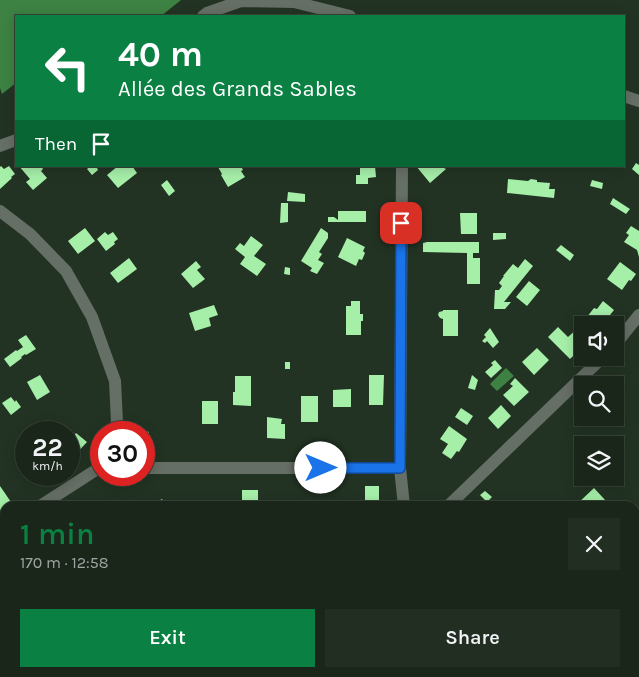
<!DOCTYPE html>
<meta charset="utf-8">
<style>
:root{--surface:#1a261a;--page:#232e23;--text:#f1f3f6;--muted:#9fa5a2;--line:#384339;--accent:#0b8043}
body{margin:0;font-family:Karla,sans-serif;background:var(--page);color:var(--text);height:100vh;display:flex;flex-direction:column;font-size:19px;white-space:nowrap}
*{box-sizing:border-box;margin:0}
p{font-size:16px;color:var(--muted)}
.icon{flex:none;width:28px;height:28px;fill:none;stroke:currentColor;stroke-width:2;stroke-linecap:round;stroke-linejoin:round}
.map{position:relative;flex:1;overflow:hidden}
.drawer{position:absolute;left:0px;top:501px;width:640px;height:176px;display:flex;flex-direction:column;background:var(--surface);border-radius:15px 15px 0 0;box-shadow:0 2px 12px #0003,0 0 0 1px var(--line)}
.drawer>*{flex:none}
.hud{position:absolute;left:15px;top:15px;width:610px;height:152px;border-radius:0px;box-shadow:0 2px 12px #0003,0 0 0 1px var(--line);background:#0b8043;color:#fff;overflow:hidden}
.controls{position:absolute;left:574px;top:316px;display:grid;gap:10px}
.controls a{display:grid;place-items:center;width:50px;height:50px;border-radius:0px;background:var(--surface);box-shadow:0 2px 12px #0003,0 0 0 1px var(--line);font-size:25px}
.speed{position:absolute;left:15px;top:421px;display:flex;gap:10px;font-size:25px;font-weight:700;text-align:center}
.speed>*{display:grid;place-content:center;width:65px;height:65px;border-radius:50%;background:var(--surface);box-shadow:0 2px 12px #0003,0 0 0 1px var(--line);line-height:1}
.speed small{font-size:12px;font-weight:400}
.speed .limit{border:8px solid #d22;background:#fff;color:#111}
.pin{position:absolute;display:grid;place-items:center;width:42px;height:42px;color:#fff;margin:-21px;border-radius:10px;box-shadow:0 2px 8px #0006}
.me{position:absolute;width:55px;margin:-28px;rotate:90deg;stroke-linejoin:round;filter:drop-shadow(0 0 4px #0008)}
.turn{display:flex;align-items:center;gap:18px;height:105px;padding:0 20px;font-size:22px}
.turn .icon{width:65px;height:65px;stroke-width:2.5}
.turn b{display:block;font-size:35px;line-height:42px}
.then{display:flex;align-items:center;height:48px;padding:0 20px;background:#0003;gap:10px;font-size:19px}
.round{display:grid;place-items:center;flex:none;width:52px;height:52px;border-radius:0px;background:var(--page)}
.headline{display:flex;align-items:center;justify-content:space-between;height:85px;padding:0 20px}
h1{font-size:30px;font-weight:600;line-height:38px;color:var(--accent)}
.cta{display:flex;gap:10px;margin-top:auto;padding:10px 20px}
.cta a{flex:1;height:58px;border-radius:0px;background:var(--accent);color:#fff;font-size:20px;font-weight:600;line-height:58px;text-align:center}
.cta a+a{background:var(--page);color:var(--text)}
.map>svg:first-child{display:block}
.water{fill:#3d8243}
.building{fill:#a6efa9}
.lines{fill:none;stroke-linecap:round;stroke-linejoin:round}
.minor{stroke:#666f66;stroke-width:12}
.route-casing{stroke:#114b97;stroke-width:12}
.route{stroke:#1a73e8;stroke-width:9}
</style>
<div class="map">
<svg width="639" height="677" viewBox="0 0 639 677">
<rect width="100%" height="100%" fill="#223323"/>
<path class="water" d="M0,0H181L161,16H16V83L2,94L0,88Z
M506,368L514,376L497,391L490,384Z
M639,557V677H406L410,672H635V558Z"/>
<path class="building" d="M636,163L639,165V175L632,169Z
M1,166L4,169L9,166L15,174L11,177L12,178L0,189V167Z
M19,166H41L43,169L41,171L47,178L33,190L26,182L30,179Z
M91,166H96L98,170L92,175L87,169Z
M118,166H132L137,173L118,188L107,175Z
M219,166H241L243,170L241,171L245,177L228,187L221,175L222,174L218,167Z
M360,166H375L376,177L368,178V184H356V175H360Z
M416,166H446L444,168L446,169L430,183Z
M508,179L528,181L531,179L537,180V182L550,183L549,189H555L554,198L507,193Z
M167,180L175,191L169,196L161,185Z
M592,180L603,183L602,189L590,186Z
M288,192L305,194V202L287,201Z
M613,198L630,209L626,214L610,204Z
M281,203H288V222L280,223Z
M338,211H366V222H328V217H334L338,220Z
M460,213H477V234H461Z
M631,226L639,231V257L637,250L624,242L629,235L626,233Z
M85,228L95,241L78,254L68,241Z
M321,228L328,233V238L319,252L322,254L318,260L324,263L317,274L310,271L312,268L301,261Z
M105,232L108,235L113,232L118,239L114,242L115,244L106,251L97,239Z
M493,233H506V239L493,240Z
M251,236L263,245L254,256L266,264L257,276L240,264L245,257L235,249L240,243L244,246Z
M347,238L365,247L363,251L365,253L362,260L359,259L356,266L338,257Z
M427,242H479V253H473V258H480V284H467V253L423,252V243Z
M561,245L574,255L570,261L556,250Z
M129,258L137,269L118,283L110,273Z
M525,259L533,266L504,302H511L505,309H494L495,290H499L502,286L499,283L504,276H503L513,264L518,268Z
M196,261L201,267L197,270L205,279L193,288L181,274Z
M620,262L636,274L631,281L629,280L622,290L607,279Z
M285,267L290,268V275L284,274Z
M529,281L540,290L527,306L516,297Z
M351,301H360V314H363V321H361V335H346V306H351Z
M603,301L614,310L602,325H596L587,317L594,308L597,309Z
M214,305L218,315L209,318L211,326L195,331L189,313Z
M443,310H458V336H443V319L440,318L438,315L439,312L443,311Z
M558,327L568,337L577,329L582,335V342L578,347L580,349L570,359L548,337Z
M490,328L499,342L493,348L487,341L485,343L482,341L486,337L484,335Z
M26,335L36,349L26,355L25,354L21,357L22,358L10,367L4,359L16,350L17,351L23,347L18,340Z
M537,348L549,360L534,375L522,362Z
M495,360L502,368L491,378L485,372L493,365L491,363Z
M285,362H290V369H285Z
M40,375L50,392L37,400L27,382Z
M369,375H384L383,405H369Z
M472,375L478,380L475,390L468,388Z
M235,376H251V406L233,405V392H235Z
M515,378L529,392L514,406L503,395L513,386L510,384Z
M351,389V407H333V390Z
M301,396H318V422H301Z
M11,397L15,402L16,400L21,407L11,415L2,403Z
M202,401H218V424H202Z
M501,405L511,416L498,429L488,418Z
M461,408L473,416L467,425L455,417Z
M267,417L282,419L281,424H285V439L267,438Z
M449,426L467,439L459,452L457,451L451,459L442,453L448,444L440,439Z
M134,427L149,432L146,441L152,443L148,454L144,452V432H132Z
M76,433L87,442L73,457L69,453V442Z
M36,475H51L41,482Z
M0,486L13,505L12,506H5V511L0,514Z
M365,486H379V506H365Z
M594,488L606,501L601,506H575Z
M242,490H258V506H242Z
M485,491L492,497L487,502L480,495Z
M162,499L166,506H150Z
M635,505L639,510V528L635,532Z
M0,598L5,606L0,609Z
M5,646V660L0,663V649Z
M26,672H50L49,675L50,677H29Z
M146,672H162L164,675L161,677H140Z"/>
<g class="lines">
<path class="minor" d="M203,16L207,13L241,1L294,2L350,16
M624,96L639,101
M0,146L16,140
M402,166L400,468L404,506
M0,211L30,234L66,271L92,317L115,381L117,422L113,432
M615,345L639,315
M144,468H400
M40,506L99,468L101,462
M448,506L602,358
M0,532L5,529
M0,552L5,560
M80,672L83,677
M317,677L320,672"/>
</g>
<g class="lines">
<g class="route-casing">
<path id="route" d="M321,468H400L401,223"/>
</g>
<use href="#route" class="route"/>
</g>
</svg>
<div class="controls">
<a><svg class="icon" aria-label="sound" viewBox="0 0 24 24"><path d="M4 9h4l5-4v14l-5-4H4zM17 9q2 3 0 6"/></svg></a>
<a><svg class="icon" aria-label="search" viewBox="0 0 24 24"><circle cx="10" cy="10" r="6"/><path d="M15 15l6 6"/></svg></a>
<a><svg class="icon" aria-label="layers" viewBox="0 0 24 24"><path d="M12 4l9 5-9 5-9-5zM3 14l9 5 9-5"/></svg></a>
</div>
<div class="speed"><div>22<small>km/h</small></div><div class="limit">30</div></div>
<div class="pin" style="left:401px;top:223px;background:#d93025"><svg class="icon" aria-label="arrive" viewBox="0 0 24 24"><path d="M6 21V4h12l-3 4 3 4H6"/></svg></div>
<svg class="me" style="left:321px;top:468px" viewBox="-20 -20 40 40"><circle r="19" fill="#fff"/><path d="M0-13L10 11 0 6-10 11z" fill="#1a73e8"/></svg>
<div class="hud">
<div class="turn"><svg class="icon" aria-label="left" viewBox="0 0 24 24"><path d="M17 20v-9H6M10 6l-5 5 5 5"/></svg><div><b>40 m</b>Allée des Grands Sables</div></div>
<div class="then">Then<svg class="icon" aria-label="arrive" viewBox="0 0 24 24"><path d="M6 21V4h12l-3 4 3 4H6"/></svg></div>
</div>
<section class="drawer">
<div class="headline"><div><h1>1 min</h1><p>170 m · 12:58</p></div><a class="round"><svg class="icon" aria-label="close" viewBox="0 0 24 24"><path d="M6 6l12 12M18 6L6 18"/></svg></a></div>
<div class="cta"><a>Exit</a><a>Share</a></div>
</section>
</div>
